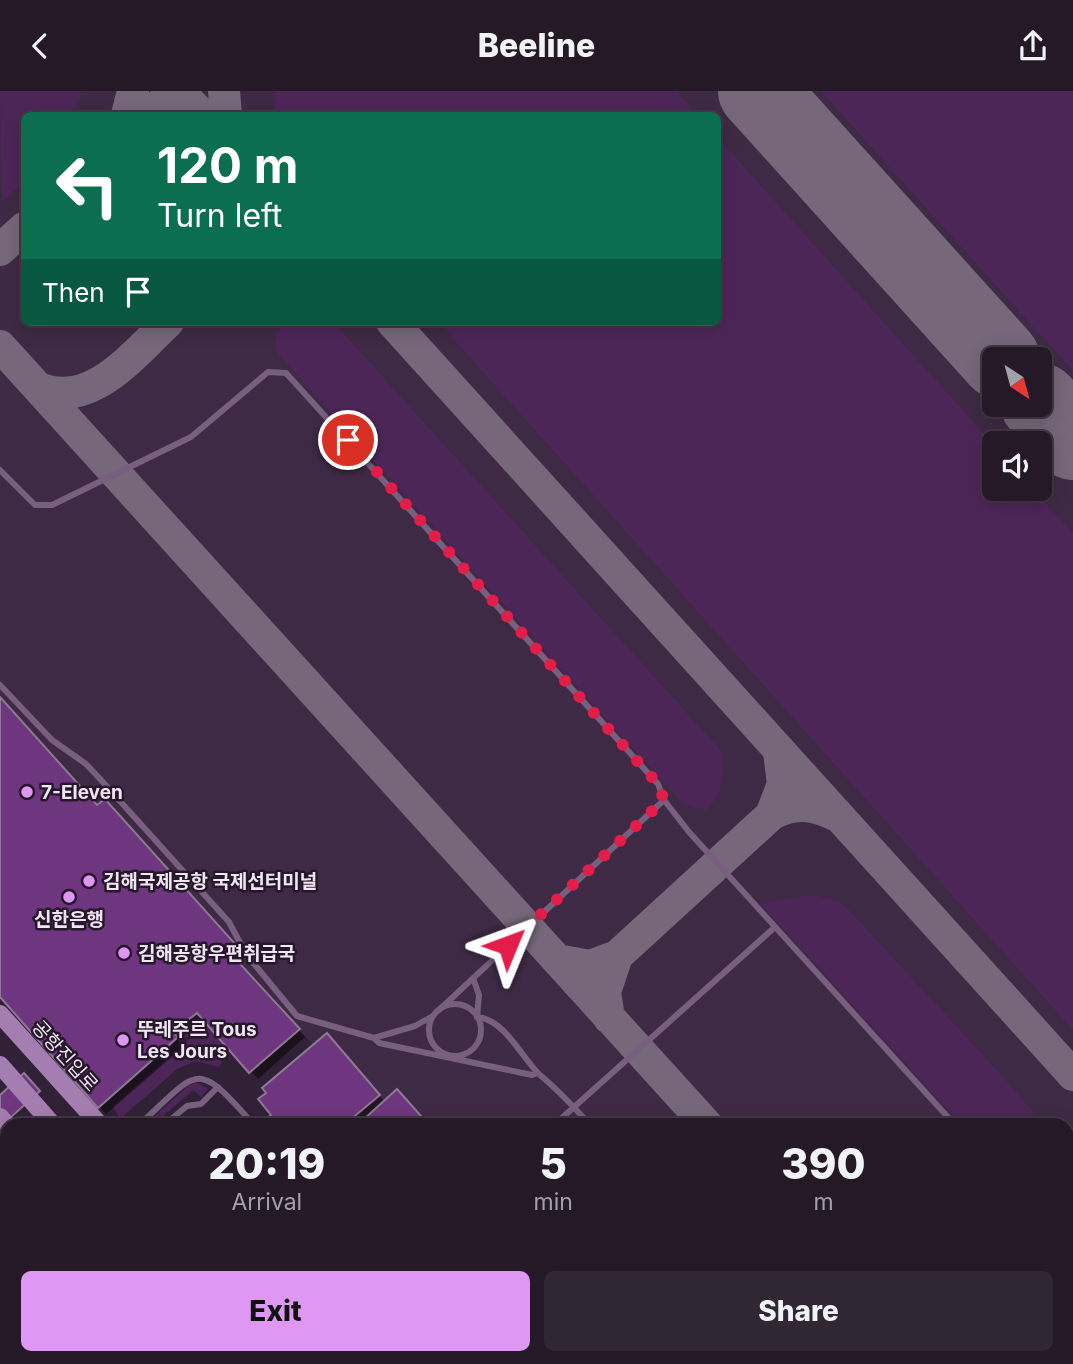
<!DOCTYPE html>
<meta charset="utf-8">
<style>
:root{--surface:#251928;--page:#312634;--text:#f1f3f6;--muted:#a3a0a8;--line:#423845;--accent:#de98f3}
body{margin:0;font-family:Inter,"Noto Sans KR",sans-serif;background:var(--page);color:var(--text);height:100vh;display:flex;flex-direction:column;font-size:26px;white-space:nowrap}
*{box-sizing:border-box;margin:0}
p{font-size:23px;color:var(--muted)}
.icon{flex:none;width:38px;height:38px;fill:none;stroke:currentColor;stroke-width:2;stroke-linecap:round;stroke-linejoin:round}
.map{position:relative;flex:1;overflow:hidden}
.side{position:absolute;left:0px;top:1027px;width:1074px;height:247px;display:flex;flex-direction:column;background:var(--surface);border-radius:21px 21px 0 0;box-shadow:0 4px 18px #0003,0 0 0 2px var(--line)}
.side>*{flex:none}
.guide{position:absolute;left:21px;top:21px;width:700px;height:214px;border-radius:10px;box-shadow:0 4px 18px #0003,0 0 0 2px var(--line);background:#0b6e4f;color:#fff;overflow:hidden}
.needle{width:46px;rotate:144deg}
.tools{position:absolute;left:982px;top:256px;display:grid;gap:14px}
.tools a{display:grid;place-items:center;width:70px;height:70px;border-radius:10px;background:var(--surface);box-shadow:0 4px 18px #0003,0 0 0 2px var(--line);font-size:35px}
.pin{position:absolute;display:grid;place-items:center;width:60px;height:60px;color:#fff;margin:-30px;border:4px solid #fff;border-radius:50%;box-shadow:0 2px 7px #0007}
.me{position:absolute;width:77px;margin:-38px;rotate:46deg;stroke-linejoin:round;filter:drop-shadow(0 0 5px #0008)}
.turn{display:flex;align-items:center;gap:24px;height:147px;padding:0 21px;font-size:32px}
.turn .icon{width:91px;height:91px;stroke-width:2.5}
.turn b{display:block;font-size:49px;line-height:60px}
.then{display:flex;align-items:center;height:66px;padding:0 21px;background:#0003;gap:14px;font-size:26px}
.eta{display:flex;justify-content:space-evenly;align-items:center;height:119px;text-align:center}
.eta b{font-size:42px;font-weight:800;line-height:49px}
.primary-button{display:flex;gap:14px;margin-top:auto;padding:14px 21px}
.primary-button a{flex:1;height:80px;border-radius:10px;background:var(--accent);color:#111;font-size:28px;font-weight:800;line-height:80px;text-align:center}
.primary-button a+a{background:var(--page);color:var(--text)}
header{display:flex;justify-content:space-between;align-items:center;height:91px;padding:0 21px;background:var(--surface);font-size:32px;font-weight:800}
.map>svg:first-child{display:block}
.built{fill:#3e2a44;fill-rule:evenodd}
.green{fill:#4d2658}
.shadow{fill:#0007}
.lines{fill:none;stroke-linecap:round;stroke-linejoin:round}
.taxiway{stroke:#76687a;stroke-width:32}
.runway{stroke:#76687a;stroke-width:80}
.building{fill:#6e367e;stroke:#8c7992;stroke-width:2}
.lane{stroke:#785f7f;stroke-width:6}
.secondary{stroke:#a57eb1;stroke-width:18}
.tram{stroke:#baaebe;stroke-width:2}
.route{stroke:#e11d48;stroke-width:12;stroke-dasharray:0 21.6}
.poi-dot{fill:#de98f3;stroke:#27172b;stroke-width:2.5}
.labels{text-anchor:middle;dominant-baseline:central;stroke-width:5;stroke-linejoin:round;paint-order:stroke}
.poi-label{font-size:19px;font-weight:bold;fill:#f1e6f4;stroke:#27172b;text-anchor:start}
.street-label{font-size:19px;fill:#f1e6f4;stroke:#27172b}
</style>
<header><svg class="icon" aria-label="back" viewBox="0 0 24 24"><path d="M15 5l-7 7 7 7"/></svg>Beeline<svg class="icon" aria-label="share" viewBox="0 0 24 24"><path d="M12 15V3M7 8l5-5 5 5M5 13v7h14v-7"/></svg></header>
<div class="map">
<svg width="1073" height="1273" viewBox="0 0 1073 1273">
<rect width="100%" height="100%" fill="#312136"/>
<path class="built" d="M0,0H1073V1273H267L274,1267H1068V1034H344L380,1003L328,942L313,954L229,861L237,855L105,708L97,714L0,606ZM24,24H718V231H24ZM994,268H1040V313H994ZM994,352H1040V397H994Z"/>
<path class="green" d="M0,0H82L72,24H24V91L2,111Z
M275,0H676L698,24H274Z
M821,0H1073V280Z
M718,47L994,354V397H1033L1073,442V939L438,231H718Z
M288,231L334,232L723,662C724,685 723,703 706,719L683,713L281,266L276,259V240Z
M815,804L840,811L851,821L1004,987L1044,1034H962L760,812Z
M197,922L229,958L219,976L196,970L177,978L120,1028L113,1015L192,946H178L173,941Z
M196,991L208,998L201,1006L193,999L153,1034H145L188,995Z
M1068,1071L1073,1079V1166L1068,1167Z"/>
<path class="shadow" d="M0,608L97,716L112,717L243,863L235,869L305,946L258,988L205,929L178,949L183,955L174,964L106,1023L0,907Z
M334,951L385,1011L404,1008L428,1034H372L367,1029L360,1034H266L264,1032Z
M232,1267H283L277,1273H237Z"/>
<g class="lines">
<path class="taxiway" d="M179,0L202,24
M224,0L226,24
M127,24L133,0
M148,24L175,0
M0,159L24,137
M392,231L1073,984
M0,255L707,1034
M39,297C91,319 134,263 168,231
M779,661L783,693L771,724C792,711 813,713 835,724
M617,865L771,724
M557,869L590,875L617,865L605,901L609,927
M1068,1207L1073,1206
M763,1273L766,1267
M807,1273L816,1267"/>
<path class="runway" d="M758,0L1000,268
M1040,312L1073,349"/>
</g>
<path class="building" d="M0,606L97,714L105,708L237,855L229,861L300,938L249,982L197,922L173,941L178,946L166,957L98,1017L0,906Z
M327,942L380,1004L344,1034H263L261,1032L271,1024L258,1008L266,1002L262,997Z
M24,982L40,1000L0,1036V1004Z
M397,998L429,1034H369L364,1028Z
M229,1267H268L262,1273H235Z"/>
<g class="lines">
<path class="lane" d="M0,379L35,414H52L191,346L268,281L286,282L658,693L664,709L689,741L955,1034
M0,594L52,649L86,673L101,689L229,831L246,863L297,925L374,947L379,952L532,984L537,982
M473,887L479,904L477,926C505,928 523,969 540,984C558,999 574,1016 590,1034
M429 939a26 26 0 1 1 52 0a26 26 0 1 1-52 0Z
M439,919L664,709
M374,947L415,935L433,925
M139,1034C200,978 195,967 254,1034
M164,1034L187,1015L201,1013L218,996
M554,1034L775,836
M0,1046L7,1043
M0,1097L7,1104
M0,1197L7,1190
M455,1267L462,1273
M801,1267L806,1273
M979,1267L985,1273
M0,1268L5,1273
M113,1273L114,1267
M164,1273L172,1267
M281,1273L288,1267
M507,1273L509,1267"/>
<path class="secondary" d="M0,923L100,1034
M0,974L53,1034
M0,1026L7,1034
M149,1273V1267
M184,1273V1267"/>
<path class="tram" d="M0,1065L7,1073
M172,1267L174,1273"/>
</g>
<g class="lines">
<path class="route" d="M348,349L658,693L664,709L508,854"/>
</g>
<g class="poi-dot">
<circle cx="27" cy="701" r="7"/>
<circle cx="89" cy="790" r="7"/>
<circle cx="69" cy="806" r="7"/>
<circle cx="124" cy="862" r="7"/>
<circle cx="123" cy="949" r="7"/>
</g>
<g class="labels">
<g class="poi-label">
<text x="41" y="701">7-Eleven</text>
<text x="103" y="790">김해국제공항 국제선터미널</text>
<text x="69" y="828" text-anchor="middle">신한은행</text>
<text x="138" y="862">김해공항우편취급국</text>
<text x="137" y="938">뚜레주르 Tous<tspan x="137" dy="22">Les Jours</tspan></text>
</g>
<g class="street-label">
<text transform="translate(65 965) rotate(48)">공항진입로</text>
</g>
</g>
</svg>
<div class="tools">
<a><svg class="needle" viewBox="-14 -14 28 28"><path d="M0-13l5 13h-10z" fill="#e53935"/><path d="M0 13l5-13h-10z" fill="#a3a0a8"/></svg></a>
<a><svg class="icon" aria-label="sound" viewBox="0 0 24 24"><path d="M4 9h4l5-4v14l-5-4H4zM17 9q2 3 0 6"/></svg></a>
</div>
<div class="pin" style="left:348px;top:349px;background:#d93025"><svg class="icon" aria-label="arrive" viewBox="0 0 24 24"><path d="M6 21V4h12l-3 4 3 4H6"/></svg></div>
<svg class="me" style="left:508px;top:854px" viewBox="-20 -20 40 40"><path d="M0-17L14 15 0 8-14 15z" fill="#e11d48" stroke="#fff" stroke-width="4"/></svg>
<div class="guide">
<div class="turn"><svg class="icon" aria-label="left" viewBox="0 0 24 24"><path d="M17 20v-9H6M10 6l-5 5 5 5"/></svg><div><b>120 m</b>Turn left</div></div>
<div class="then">Then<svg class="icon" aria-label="arrive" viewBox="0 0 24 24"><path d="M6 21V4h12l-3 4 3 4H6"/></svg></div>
</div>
<section class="side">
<div class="eta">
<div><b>20:19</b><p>Arrival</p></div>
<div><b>5</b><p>min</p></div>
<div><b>390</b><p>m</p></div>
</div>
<div class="primary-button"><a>Exit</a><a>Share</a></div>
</section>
</div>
